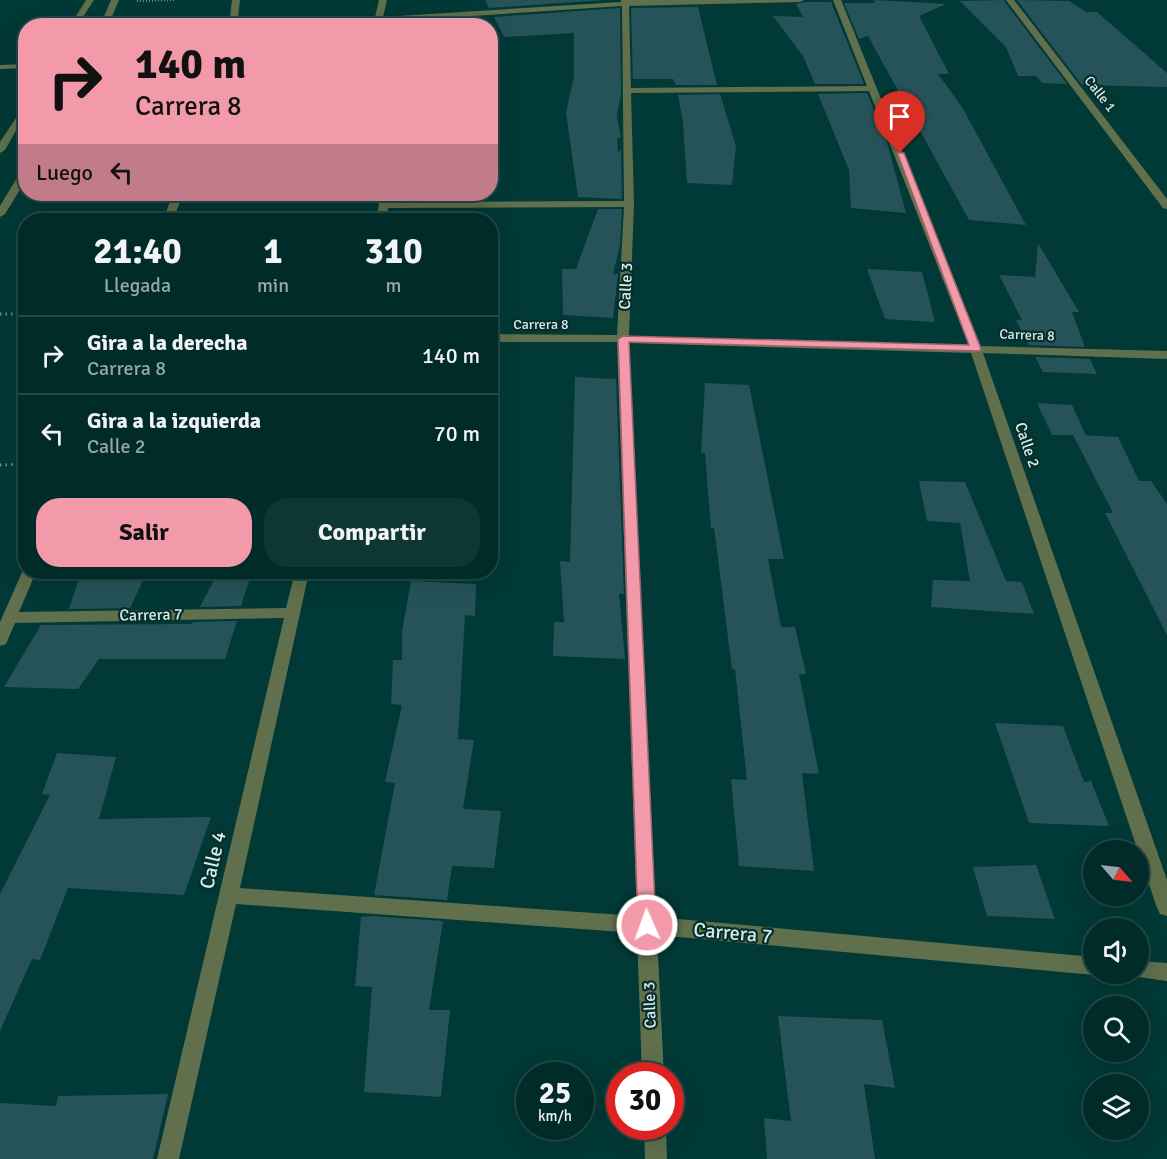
<!DOCTYPE html>
<html lang="es">
<style>
:root{--surface:#002b28;--page:#0e3734;--text:#f1f3f6;--muted:#95a7a8;--line:#224745;--accent:#f39aaa}
body{margin:0;font-family:Signika,sans-serif;background:var(--page);color:var(--text);height:100vh;display:flex;flex-direction:column;font-size:22px;white-space:nowrap}
*{box-sizing:border-box;margin:0}
p{font-size:20px;color:var(--muted)}
.icon{flex:none;width:33px;height:33px;fill:none;stroke:currentColor;stroke-width:2;stroke-linecap:round;stroke-linejoin:round}
.map{position:relative;flex:1;overflow:hidden}
.sheet{position:absolute;left:18px;top:213px;width:480px;height:366px;display:flex;flex-direction:column;background:var(--surface);border-radius:24px;box-shadow:0 6px 24px #0002,0 0 0 2px var(--line)}
.sheet>*{flex:none}
.guide{position:absolute;left:18px;top:18px;width:480px;height:183px;border-radius:24px;box-shadow:0 6px 24px #0002,0 0 0 2px var(--line);background:#f39aaa;color:#111;overflow:hidden}
.needle{width:39px;rotate:118deg}
.buttons{position:absolute;left:1083px;top:840px;display:grid;gap:12px}
.buttons a{display:grid;place-items:center;width:66px;height:66px;border-radius:50%;background:var(--surface);box-shadow:0 6px 24px #0002,0 0 0 2px var(--line);font-size:30px}
.speed{position:absolute;left:516px;top:1062px;display:flex;gap:12px;font-size:30px;font-weight:700;text-align:center}
.speed>*{display:grid;place-content:center;width:78px;height:78px;border-radius:50%;background:var(--surface);box-shadow:0 6px 24px #0002,0 0 0 2px var(--line);line-height:1}
.speed small{font-size:15px;font-weight:400}
.speed .limit{border:9px solid #d22;background:#fff;color:#111}
.pin{position:absolute;display:grid;place-items:center;width:51px;height:51px;color:#fff;margin:-62px -26px;border-radius:50% 50% 50% 0;rotate:-45deg;box-shadow:0 0 6px #0007}
.pin .icon{rotate:45deg}
.me{position:absolute;width:66px;margin:-33px;rotate:358deg;stroke-linejoin:round;filter:drop-shadow(0 0 4px #0008)}
.turn{display:flex;align-items:center;gap:21px;height:126px;padding:0 18px;font-size:27px}
.turn .icon{width:78px;height:78px;stroke-width:2.5}
.turn b{display:block;font-size:42px;line-height:51px}
.then{display:flex;align-items:center;height:57px;padding:0 18px;background:#0003;gap:12px;font-size:22px}
.eta{display:flex;justify-content:space-evenly;align-items:center;height:102px;text-align:center}
.eta b{font-size:36px;font-weight:700;line-height:42px}
.action{display:flex;gap:12px;margin-top:auto;padding:12px 18px}
.action a{flex:1;height:69px;border-radius:24px;background:var(--accent);color:#111;font-size:24px;font-weight:700;line-height:69px;text-align:center}
.action a+a{background:var(--page);color:var(--text)}
ul{padding:0;list-style:none}
li{display:flex;align-items:center;gap:18px;height:78px;padding:0 18px;border-top:2px solid var(--line)}
li div{flex:1}
li b{display:block;font-size:22px}
li em{font-style:normal}
.map>svg:first-child{display:block}
.building{fill:#265359}
.lines{fill:none;stroke-linecap:round;stroke-linejoin:round}
.path-far1{stroke:#63908d;stroke-width:2;stroke-dasharray:1 2;stroke-linecap:butt}
.path{stroke:#63908d;stroke-width:3;stroke-dasharray:1.5 4;stroke-linecap:butt}
.minor{fill:#606f4c;fill-rule:evenodd}
.route{fill:#f39aaa;stroke:#9e646e;stroke-width:1.5}
.labels{text-anchor:middle;dominant-baseline:central;stroke-width:4.5;stroke-linejoin:round;paint-order:stroke}
.far-street-label{font-size:14px;fill:#cfefec;stroke:#092d2a}
.street-label{font-size:16px;fill:#cfefec;stroke:#092d2a}
.near-street-label{font-size:20px;fill:#cfefec;stroke:#092d2a}
</style>
<div class="map">
<svg width="1167" height="1159" viewBox="0 0 1167 1159">
<rect width="100%" height="100%" fill="#003936"/>
<path class="building" d="M485,0H605L489,8Z
M874,0L946,4L919,16L949,74H938L962,107L1026,225L969,220L868,36L859,39L844,3H875Z
M1004,0V1L1067,84L1042,83L1036,76H1018L1006,47L960,1Z
M1017,0L1069,1L1086,12H1097L1167,73V87L1082,85Z
M805,2H831L864,84H815L803,56L773,16L803,17L796,4Z
M698,7L717,85H676L673,79H633L631,8Z
M620,8L621,93L617,116L621,138H617L618,153L621,149L622,199L578,197L566,113L574,76V33L504,37L494,17Z
M867,93L887,142L906,213L851,208L849,170L818,94Z
M720,94L736,146L732,185L687,183L683,123L678,95Z
M598,209H622L620,245L613,274H618L613,318L563,315L562,269H576Z
M1038,243L1079,312H1072L1085,347L1029,345L1016,320H1022L999,275L1035,277Z
M867,269L922,272L935,322L885,319Z
M1035,357L1090,359L1097,374L1043,372Z
M575,377L616,379L624,594H619L625,659L553,656L554,622H564L560,561L570,562Z
M705,383L749,385L784,559H768L781,627H795L806,674H799L819,774L802,773L814,871L739,866L731,779L747,780L735,669H732L714,528H711L705,453H701Z
M1037,403L1072,405L1086,436L1079,435L1118,437L1139,481H1151L1167,504V635L1105,513H1113L1073,435H1052Z
M919,481L965,482L1006,581L1022,582L1034,614L931,607L933,580L970,581L960,523L927,521Z
M81,572H147L130,608L69,609Z
M218,572H252L241,606L200,607Z
M411,581L476,584L475,616L465,615L458,739L474,740L463,809L501,811L494,868L452,866L447,900L374,895L395,783L385,782L402,705L391,704L393,660H402V632Z
M237,621L225,659H99L78,689L4,687L41,625L192,624L193,622Z
M995,723L1063,726L1084,782L1091,781L1109,826L1029,823Z
M57,753L116,757L99,819L211,817L184,895L68,888L40,960L32,959L0,1031V894L50,795L42,794Z
M1036,865L1055,919L987,916L973,867Z
M371,916L443,921L429,1010H450L441,1097L364,1092L372,987L355,986L361,917Z
M778,1016L882,1020L895,1088L864,1084L875,1159H767L764,1118L791,1121Z
M168,1094L153,1159H0V1103L56,1106L58,1096Z"/>
<g class="lines">
<path class="path-far1" d="M137,1L175,0"/>
<path class="path" d="M0,314H26
M0,465L26,464"/>
<path class="minor" d="M86,0H94L77,26H70Z
M111,0H119L108,26H100Z
M232,0H240L237,26H229Z
M379,0H387L383,17L621,2V0H804L800,2L629,6L631,88L867,86L833,0H841L981,346L1167,351V359L983,353L1167,880V916L1160,914L1157,908L971,353L629,343L656,917L1094,957V974H1098L1094,975L657,935L664,1076H642L637,933L236,904L179,1159H157L284,618L15,623L6,644L0,646V622L24,568L26,572H36L19,612L286,608L295,572H309L240,888L637,916L617,342H490V334L617,335L624,207L388,208L387,220H377L380,194H390L389,202L624,201L622,6L382,22L381,26H373ZM869,91L969,346L629,336L634,204L631,93Z
M1006,0H1014L1167,199V209L1163,208Z
M26,64V68L0,69V65Z
M26,103V113L5,150L0,153V142Z
M26,168V180L5,214L0,217V206L21,171Z
M173,194H183L173,220H163Z
M1138,961L1167,963V981L1131,976L1129,974H1138Z
M644,1126H666L667,1159H645Z"/>
</g>
<path class="route" d="M897,152L904,153L981,349L980,351L629,342L656,925L653,931L647,933L640,931L638,925L618,339L623,336L969,345Z"/>
<g class="labels">
<g class="far-street-label">
<text transform="translate(1100 94) rotate(52)">Calle 1</text>
<text x="541" y="324">Carrera 8</text>
<text transform="translate(1027 335) rotate(2)">Carrera 8</text>
</g>
<g class="street-label">
<text transform="translate(626 286) rotate(-87)">Calle 3</text>
<text transform="translate(1027 445) rotate(71)">Calle 2</text>
<text transform="translate(151 615) rotate(-1)">Carrera 7</text>
<text transform="translate(650 1005) rotate(-92)">Calle 3</text>
</g>
<g class="near-street-label">
<text transform="translate(213 860) rotate(-77)">Calle 4</text>
<text transform="translate(733 933) rotate(5)">Carrera 7</text>
</g>
</g>
</svg>
<div class="buttons">
<a><svg class="needle" viewBox="-14 -14 28 28"><path d="M0-13l5 13h-10z" fill="#e53935"/><path d="M0 13l5-13h-10z" fill="#95a7a8"/></svg></a>
<a><svg class="icon" aria-label="sound" viewBox="0 0 24 24"><path d="M4 9h4l5-4v14l-5-4H4zM17 9q2 3 0 6"/></svg></a>
<a><svg class="icon" aria-label="search" viewBox="0 0 24 24"><circle cx="10" cy="10" r="6"/><path d="M15 15l6 6"/></svg></a>
<a><svg class="icon" aria-label="layers" viewBox="0 0 24 24"><path d="M12 4l9 5-9 5-9-5zM3 14l9 5 9-5"/></svg></a>
</div>
<div class="speed"><div>25<small>km/h</small></div><div class="limit">30</div></div>
<div class="pin" style="left:900px;top:153px;background:#d93025"><svg class="icon" aria-label="arrive" viewBox="0 0 24 24"><path d="M6 21V4h12l-3 4 3 4H6"/></svg></div>
<svg class="me" style="left:647px;top:925px" viewBox="-20 -20 40 40"><circle r="17" fill="#f39aaa" stroke="#fff" stroke-width="3"/><path d="M0-11L8 9 0 5-8 9z" fill="#fff"/></svg>
<div class="guide">
<div class="turn"><svg class="icon" aria-label="right" viewBox="0 0 24 24"><path d="M7 20v-9h11M14 6l5 5-5 5"/></svg><div><b>140 m</b>Carrera 8</div></div>
<div class="then">Luego<svg class="icon" aria-label="left" viewBox="0 0 24 24"><path d="M17 20v-9H6M10 6l-5 5 5 5"/></svg></div>
</div>
<section class="sheet">
<div class="eta">
<div><b>21:40</b><p>Llegada</p></div>
<div><b>1</b><p>min</p></div>
<div><b>310</b><p>m</p></div>
</div>
<ul>
<li><svg class="icon" aria-label="right" viewBox="0 0 24 24"><path d="M7 20v-9h11M14 6l5 5-5 5"/></svg><div><b>Gira a la derecha</b><p>Carrera 8</p></div><em>140 m</em></li>
<li><svg class="icon" aria-label="left" viewBox="0 0 24 24"><path d="M17 20v-9H6M10 6l-5 5 5 5"/></svg><div><b>Gira a la izquierda</b><p>Calle 2</p></div><em>70 m</em></li>
</ul>
<div class="action"><a>Salir</a><a>Compartir</a></div>
</section>
</div>
